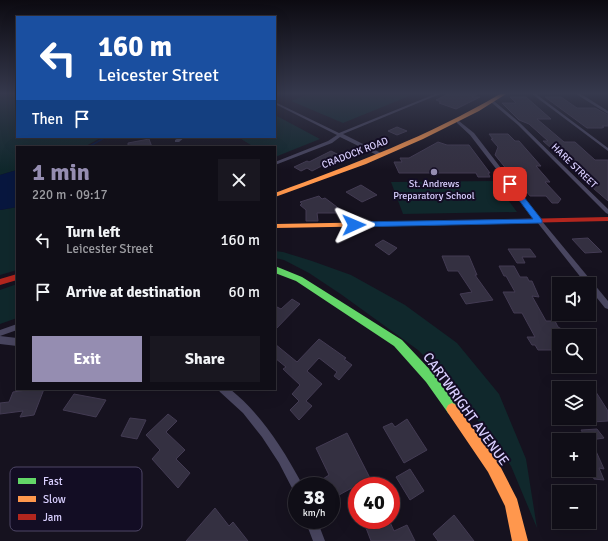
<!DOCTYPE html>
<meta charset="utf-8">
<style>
:root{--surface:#100e17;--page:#191720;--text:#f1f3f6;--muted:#9c9ca1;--line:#302e36;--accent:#958db1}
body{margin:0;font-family:Signika,sans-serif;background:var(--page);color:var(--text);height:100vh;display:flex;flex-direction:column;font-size:15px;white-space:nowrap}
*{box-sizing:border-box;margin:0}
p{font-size:13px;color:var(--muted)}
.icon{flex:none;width:22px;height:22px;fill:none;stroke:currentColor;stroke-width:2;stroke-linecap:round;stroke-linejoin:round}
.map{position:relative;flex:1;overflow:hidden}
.panel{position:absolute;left:16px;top:146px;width:260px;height:244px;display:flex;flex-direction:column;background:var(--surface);border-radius:0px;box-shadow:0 4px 16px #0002,0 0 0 1px var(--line)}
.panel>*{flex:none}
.guide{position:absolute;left:16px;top:16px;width:260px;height:122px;border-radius:0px;box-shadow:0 4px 16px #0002,0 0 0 1px var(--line);background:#1a4fa0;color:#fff;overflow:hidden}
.buttons{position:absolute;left:552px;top:277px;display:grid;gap:8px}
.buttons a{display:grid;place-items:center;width:44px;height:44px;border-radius:0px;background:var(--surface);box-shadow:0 4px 16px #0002,0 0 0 1px var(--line);font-size:20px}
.speed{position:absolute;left:288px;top:477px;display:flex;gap:8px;font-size:20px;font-weight:700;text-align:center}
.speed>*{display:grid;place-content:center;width:52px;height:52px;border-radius:50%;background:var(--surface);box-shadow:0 4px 16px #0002,0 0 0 1px var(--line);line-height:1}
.speed small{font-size:10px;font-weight:400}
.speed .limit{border:6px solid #d22;background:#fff;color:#111}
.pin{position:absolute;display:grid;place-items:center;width:34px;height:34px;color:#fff;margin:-17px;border-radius:8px;box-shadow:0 2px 6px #0006}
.me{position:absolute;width:44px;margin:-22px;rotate:89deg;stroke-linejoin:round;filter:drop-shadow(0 0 3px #0008)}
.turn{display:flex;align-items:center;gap:14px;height:84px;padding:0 16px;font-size:18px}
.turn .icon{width:52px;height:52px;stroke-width:2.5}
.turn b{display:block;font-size:28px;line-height:34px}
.then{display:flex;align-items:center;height:38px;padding:0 16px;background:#0003;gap:8px;font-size:15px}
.round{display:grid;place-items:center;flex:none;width:42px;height:42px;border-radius:0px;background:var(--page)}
.summary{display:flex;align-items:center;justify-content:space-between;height:68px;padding:0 16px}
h1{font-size:24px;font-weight:700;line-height:30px;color:var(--accent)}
.button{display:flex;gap:8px;margin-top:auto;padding:8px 16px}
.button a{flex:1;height:46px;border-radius:0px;background:var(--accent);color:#fff;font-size:16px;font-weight:700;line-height:46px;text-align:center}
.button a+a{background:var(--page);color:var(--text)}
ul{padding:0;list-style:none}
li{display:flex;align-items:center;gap:12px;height:52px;padding:0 16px}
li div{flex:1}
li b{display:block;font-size:15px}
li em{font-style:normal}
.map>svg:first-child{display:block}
.green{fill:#10282c}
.water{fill:#08173f}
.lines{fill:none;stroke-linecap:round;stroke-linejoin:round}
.stream-far1{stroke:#08173f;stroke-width:1.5}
.stream{stroke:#08173f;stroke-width:2}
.building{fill:#343041;stroke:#433b53}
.street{fill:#494660;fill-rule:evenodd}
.fast{fill:#63d668;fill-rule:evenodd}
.slow{fill:#ff974d;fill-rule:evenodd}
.jam{fill:#b3261e;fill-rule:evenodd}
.route{fill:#1a73e8;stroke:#114b97}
.poi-dot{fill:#958db1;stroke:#130d24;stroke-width:1.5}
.labels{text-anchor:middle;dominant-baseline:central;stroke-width:4;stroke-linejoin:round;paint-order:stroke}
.far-street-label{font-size:10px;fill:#d9cfff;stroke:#130d24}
.far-poi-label{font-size:10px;fill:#d9cfff;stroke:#130d24}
.near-street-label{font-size:14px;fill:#d9cfff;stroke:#130d24}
.key{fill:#130d24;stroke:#4e4766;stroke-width:1}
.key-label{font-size:11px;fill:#d9cfff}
</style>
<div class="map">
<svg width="608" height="541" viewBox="0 0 608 541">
<rect width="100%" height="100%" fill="#16121f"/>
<path class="green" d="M0,94H17V137H102L84,147H17V170L0,175Z
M308,94H410L412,95L343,123L291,101Z
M275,115L320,139L275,157V147H254L238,137H275Z
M494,181L517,212L403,214L391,182Z
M17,207V270L0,275V210Z
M275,251L283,252L312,261L351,275L405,305L457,343L499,394L526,459L537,528L511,466L449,381L418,350L342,295L309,273L284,260L275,258Z
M17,284V318L0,324V290Z"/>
<path class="water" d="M17,170V207L0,210V175Z"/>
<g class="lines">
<path class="stream-far1" d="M275,96L295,94
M90,146L106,137"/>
<path class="stream" d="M89,147L92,145"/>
</g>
<path class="building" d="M448,94H478L472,97H480L456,109L439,103L441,102L436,100Z
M510,97H526L551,119H537L564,142H575L595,160H608V201L586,182H589L581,174H586L564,154H559L551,148L543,141H548L529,124L519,120L502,103H516Z
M545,97H561L577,108H595L608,115V126H602L604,127L602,128H587Z
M397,127L407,131L397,135L388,131Z
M489,134H508L515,141H519L541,166H536L550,182H545L561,199L558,203H552L546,196H530L510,171H508L495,155L498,147L491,139H493Z
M149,139L152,147H128V143Z
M438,142L447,145H469L490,173H488L490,177H478L476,173H399L394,162H402L400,158H409Z
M331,151L341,156L312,171L307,168L301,171L294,167L307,161L309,162Z
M361,185L377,195L362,202L346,192Z
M319,196L322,199L325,198L337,207V213H317L318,221H306V210L300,205L302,204L300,202Z
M588,238L602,252L585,253L572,239Z
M383,240L397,248L389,255L375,245Z
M508,249H530L536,257H522L525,263H517Z
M442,256H469L477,275H475L493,300L466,304L460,294L472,292L458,271H448Z
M499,266H514L520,277H527L529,281H532L539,297L532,296L546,321H555L558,327L575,336H559V350H538L535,345H532L527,337H535L522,313H514L503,292H515L506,276H504Z
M292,299L300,304L275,330V306L281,309Z
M319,339L346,358L344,359L352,365L339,380L334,376L337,372L319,358L307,371L322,384L306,401L312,406L299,420L290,410L299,401L292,394L300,385L283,369L286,367L275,358V344L297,362Z
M589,381L608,411V421L592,422L589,418Z
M33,389H44L34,415L20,417L23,411L0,414V403L9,402L13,392Z
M74,394L106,400L96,417L63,410Z
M168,414L177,421L166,432L185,450L176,459L190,473L178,488L152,459L160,450L146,435Z
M130,418L146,420L137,439L121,436Z
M407,419L427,450L404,463L383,427L392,423L395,427Z
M597,429L604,438L591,440L604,469L599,468L604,480L594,479L589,467V440H587L581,430Z
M347,433L370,478L339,495L336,489L331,493V486H312L329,475L316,448Z
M410,469L424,491L410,500L396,477Z
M215,508L229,526L233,522L248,541H186Z
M454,515L474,541H438L433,534Z
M363,520H389L394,531L407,525L415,541H371Z"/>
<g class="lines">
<path class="street" d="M435,94H440L343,134L383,154V156H379L340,137L332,143L275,165V162L328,141L337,135L275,104V102L339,133Z
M532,94H536L608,148V151Z
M576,94H581L608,111V114Z
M492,101H494L520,123L608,209V214L606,213L518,125L492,103Z
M457,121H459L474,133L541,220L608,301V309L605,308L589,288V284H586L537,222L470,135L457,123Z
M180,137H185L179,142H175V140Z
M17,324V330L0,336L17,338V346L0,344V330Z
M218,389H230C261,414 282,447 301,482L303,486H297V492L293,490L279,463L262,437L243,413L220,392Z
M305,520H317L325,541H313Z"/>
<path class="fast" d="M275,266L302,277L402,340L434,374L456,405L458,409L456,413L452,415L448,413L426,382L394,346L296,281L275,273Z"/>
<path class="slow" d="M500,94H506L479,111L423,139L366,164L275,197V193C353,164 429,136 500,94Z
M439,221H442L443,223L442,225L275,228V224Z
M452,403L456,405L498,462L517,499L528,541H512L505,506L488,472L448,413L446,409L448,405Z"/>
<path class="jam" d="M608,217V221L439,225L435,223L439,221Z
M17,274V280L0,285V279Z"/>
</g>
<linearGradient id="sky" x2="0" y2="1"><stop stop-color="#0c0a11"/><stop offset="0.55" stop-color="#36394d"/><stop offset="1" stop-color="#36394d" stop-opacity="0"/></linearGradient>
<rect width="608" height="170" fill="url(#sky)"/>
<path class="route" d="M510,182L513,183L542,220V223L354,227L350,225L354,222L533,219L507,184Z"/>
<circle class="poi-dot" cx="434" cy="172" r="4"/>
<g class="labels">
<g class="far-street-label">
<text transform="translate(355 153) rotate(-21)">CRADOCK ROAD</text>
<text transform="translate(574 166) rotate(44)">HARE STREET</text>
</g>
<g class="far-poi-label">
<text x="434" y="184">St. Andrews<tspan x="434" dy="12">Preparatory School</tspan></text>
</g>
<g class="near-street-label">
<text transform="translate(466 409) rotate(54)">CARTWRIGHT AVENUE</text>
</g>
</g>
<rect x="10" y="467" width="132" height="64" rx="6" class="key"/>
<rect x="18" y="478" width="18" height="6" fill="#63d668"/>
<rect x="18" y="496" width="18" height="6" fill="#ff974d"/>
<rect x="18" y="514" width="18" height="6" fill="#b3261e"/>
<g class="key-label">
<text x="43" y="485">Fast</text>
<text x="43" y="503">Slow</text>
<text x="43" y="521">Jam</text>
</g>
</svg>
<div class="buttons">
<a><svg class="icon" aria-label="sound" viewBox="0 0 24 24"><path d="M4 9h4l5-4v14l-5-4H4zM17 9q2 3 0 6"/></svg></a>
<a><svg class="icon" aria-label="search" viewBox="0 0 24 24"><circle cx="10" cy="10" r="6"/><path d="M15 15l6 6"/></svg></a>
<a><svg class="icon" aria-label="layers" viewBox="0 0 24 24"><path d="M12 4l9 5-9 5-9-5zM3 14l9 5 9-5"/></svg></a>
<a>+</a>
<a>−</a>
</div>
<div class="speed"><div>38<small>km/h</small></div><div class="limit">40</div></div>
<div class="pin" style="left:510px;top:184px;background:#d93025"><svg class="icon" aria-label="arrive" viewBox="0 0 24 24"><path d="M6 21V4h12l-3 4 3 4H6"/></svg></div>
<svg class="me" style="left:354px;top:225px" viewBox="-20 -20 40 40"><path d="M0-17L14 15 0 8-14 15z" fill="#1a73e8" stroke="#fff" stroke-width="4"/></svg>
<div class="guide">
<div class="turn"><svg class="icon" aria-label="left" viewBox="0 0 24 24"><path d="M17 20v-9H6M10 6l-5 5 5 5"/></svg><div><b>160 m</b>Leicester Street</div></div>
<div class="then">Then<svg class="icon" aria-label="arrive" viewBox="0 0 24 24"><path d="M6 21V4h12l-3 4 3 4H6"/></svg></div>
</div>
<section class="panel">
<div class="summary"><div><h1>1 min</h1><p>220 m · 09:17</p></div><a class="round"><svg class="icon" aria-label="close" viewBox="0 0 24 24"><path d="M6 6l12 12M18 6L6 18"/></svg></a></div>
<ul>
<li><svg class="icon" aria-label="left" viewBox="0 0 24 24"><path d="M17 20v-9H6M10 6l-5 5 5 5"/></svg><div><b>Turn left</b><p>Leicester Street</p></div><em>160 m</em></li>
<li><svg class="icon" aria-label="arrive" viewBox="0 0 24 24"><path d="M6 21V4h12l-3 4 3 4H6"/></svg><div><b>Arrive at destination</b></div><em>60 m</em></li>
</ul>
<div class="button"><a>Exit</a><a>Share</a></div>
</section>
</div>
